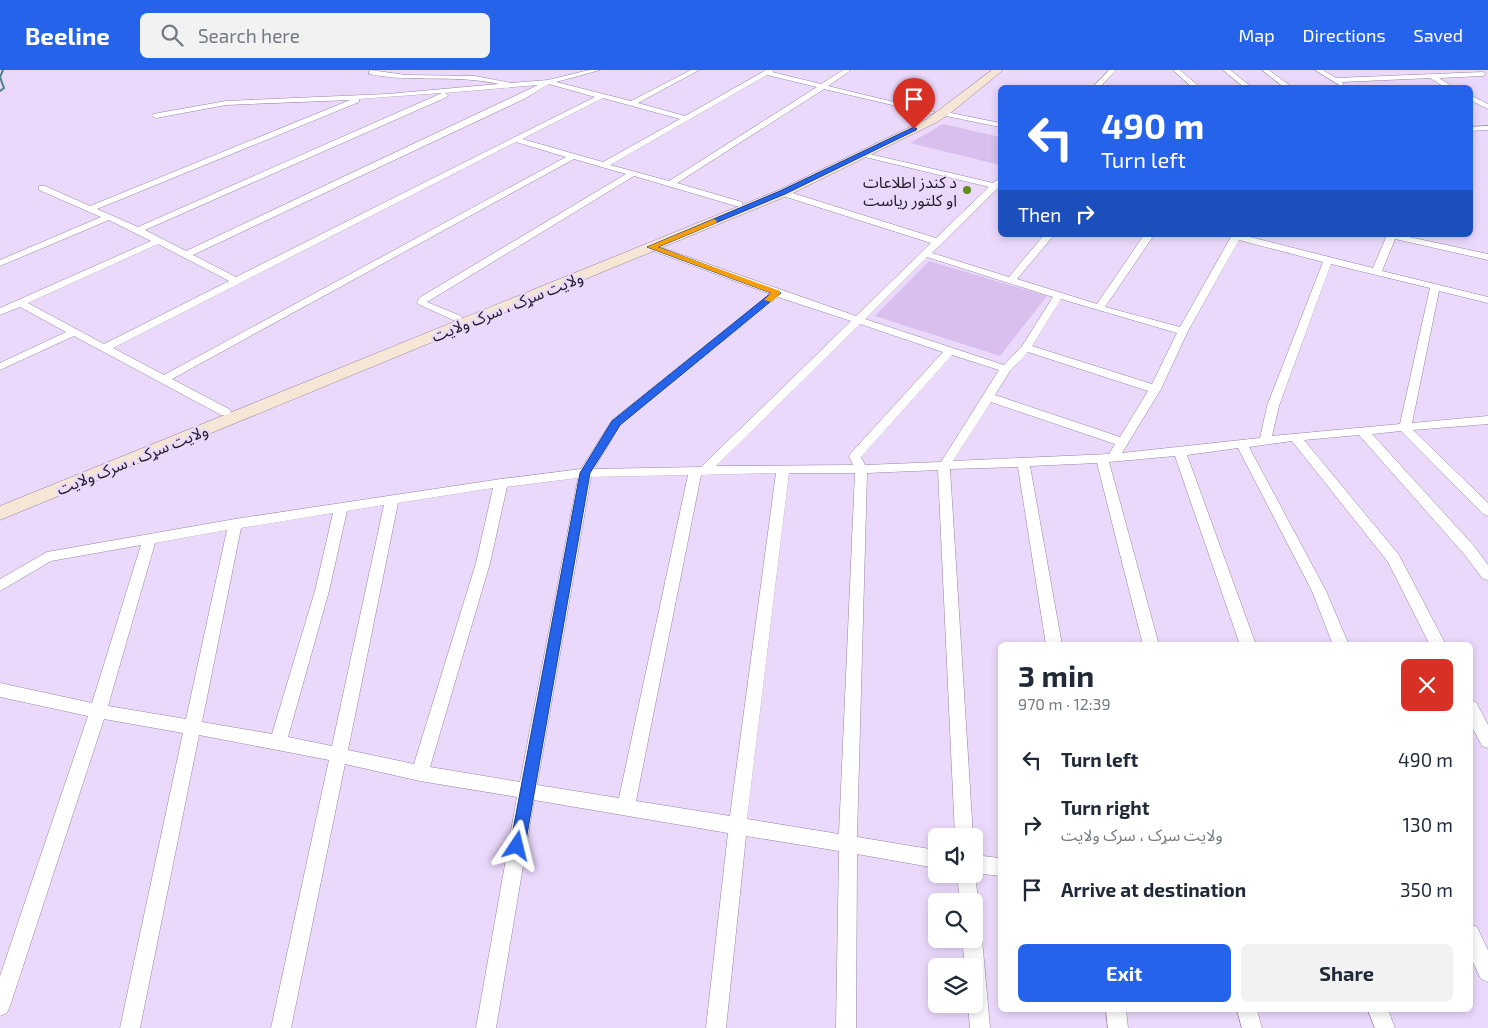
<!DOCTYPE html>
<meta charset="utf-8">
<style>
:root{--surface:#fff;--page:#f2f2f3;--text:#1f2937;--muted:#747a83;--accent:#2563eb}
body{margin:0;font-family:"Exo 2","Noto Sans Arabic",sans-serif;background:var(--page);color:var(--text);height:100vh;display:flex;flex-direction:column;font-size:19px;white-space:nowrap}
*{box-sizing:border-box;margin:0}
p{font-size:16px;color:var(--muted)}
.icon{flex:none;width:28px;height:28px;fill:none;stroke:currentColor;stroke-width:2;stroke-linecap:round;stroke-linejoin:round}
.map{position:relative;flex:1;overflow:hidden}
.drawer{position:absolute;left:998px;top:572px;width:475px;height:370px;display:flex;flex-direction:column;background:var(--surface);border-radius:8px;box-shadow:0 2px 8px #0003}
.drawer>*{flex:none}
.guide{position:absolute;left:998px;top:15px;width:475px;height:152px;border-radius:8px;box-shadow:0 2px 8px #0003;background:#2563eb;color:#fff;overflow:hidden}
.fabs{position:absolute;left:928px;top:758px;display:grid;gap:10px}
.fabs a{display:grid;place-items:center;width:55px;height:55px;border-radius:8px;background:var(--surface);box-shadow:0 2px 8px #0003;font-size:25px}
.pin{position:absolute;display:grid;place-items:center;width:42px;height:42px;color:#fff;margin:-51px -21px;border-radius:50% 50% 50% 0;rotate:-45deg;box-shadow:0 0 5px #0007}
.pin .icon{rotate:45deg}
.me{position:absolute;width:55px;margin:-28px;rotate:10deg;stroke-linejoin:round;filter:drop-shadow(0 0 4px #0008)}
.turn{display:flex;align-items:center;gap:18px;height:105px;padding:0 20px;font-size:22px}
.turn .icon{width:65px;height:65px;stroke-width:2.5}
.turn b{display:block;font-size:35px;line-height:42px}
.then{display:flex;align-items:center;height:48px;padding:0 20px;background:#0003;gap:10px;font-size:19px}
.round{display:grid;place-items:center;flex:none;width:52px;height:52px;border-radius:8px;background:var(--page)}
.overview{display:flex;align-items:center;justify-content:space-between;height:85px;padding:0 20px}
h1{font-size:30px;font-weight:700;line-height:38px}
.cta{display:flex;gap:10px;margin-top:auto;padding:10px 20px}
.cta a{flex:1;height:58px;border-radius:8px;background:var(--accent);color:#fff;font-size:20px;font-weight:700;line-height:58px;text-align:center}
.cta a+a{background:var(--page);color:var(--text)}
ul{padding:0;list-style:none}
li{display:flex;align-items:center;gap:15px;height:65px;padding:0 20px}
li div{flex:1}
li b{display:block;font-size:19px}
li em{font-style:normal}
header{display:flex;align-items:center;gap:30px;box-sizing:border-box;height:70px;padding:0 25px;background:var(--accent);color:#fff}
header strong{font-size:24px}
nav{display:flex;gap:28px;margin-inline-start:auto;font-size:18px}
.search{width:350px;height:45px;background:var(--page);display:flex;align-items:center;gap:12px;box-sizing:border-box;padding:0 18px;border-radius:8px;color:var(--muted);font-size:19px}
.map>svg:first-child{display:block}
.green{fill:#d8bfed}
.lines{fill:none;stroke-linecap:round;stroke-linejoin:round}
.stream{stroke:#4b8382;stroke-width:2}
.minor-casing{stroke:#9685a5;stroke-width:1}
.secondary-casing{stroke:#9685a5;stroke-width:1}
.minor{fill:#fff;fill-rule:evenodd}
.secondary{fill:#f5e6d5;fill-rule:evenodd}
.route{fill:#2563eb;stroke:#184099}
.slow{fill:#f59e0b}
.poi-dot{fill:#608c1c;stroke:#ebd9fc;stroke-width:2}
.labels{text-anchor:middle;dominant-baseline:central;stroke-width:4.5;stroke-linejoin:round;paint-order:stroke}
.far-poi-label{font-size:16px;fill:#221b28;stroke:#ebd9fc;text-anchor:end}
.far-street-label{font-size:16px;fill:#221b28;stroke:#ebd9fc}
</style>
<header>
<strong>Beeline</strong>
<div class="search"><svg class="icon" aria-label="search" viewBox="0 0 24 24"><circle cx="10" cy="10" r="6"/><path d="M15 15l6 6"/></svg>Search here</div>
<nav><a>Map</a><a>Directions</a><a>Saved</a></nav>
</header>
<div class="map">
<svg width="1488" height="958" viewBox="0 0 1488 958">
<rect width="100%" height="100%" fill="#ebd9fc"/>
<path class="green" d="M943,54L1000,67V95L910,73Z
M929,191L1047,226L1000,286L875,246Z"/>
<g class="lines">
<path class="stream" d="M0,21L4,18L0,7L3,0"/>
<g class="minor-casing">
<path id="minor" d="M370,0L406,5L475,6L511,13L548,10L589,0H600L556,12L631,31L691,0H699L638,33L685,46L766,0H774L772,2L821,14L843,0H851L828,16L935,42L931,44L824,19L677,113L742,132V136H736L634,106L427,232L461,246L462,248L461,250H453L418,234L417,232L419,228L626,104L574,89L172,309L229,339L231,342L229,345H221L74,266L0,300V293L66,262L20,237L0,245V238L151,171L109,150L0,196V190L101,147L39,120V116H45L90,136L350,30L226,35L156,48L152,46L153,44L226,31L387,24L499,14C456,4 411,13 369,4ZM767,5L817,17L669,111L610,95ZM549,14L595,27L236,207L193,185L524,29ZM538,15L186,181L145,160L447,27L448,25L445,23ZM442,23L138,157L97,139L359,32V29ZM603,28L680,49L603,92L522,69ZM516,72L566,87L164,305L113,278ZM158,174L229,211L104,274L28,233Z
M1109,0H1116L1099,18H1092Z
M1173,0H1180L1201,18H1193Z
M1223,0H1230L1253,18H1245Z
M1262,0H1269L1293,18H1285Z
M1315,0H1323L1336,8L1483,2L1486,4L1483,6L1439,8L1455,18H1446L1430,8L1342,12L1344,14L1341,16Z
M1470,25L1488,34V39L1470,30Z
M941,41L1000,53V57L941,45Z
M1488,56V60L1470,61V57Z
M861,82L993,113L1000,108V116L932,183L1009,207L1044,165H1054L1017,209L1097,234L1144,165H1154L1105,237L1180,257L1232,165H1242L1373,198L1387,165H1400L1488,184V190L1395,169L1382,201L1488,227V233L1439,221L1412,353L1488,346V354L1413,360L1488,433V446L1483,444L1401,361L1372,364L1474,476L1488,495V510L1483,509L1464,484L1359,365L1304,370L1399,485L1446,575H1430L1388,492L1292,371L1249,377L1326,521L1349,575H1333L1312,521L1238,378L1187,385L1256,575H1240L1175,386L1109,392L1159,575H1143L1097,393L1030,396L1062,575H1046L1018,397L950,399L973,766H955L938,400L867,403L857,767L936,780V798L857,784L856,958H836L839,781L746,766L726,958H706L728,763L534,730L496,958H476L517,727L420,711L345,694L291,958H271L329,690L199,665L140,958H120L183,663L104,649L10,936L7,943L0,946V906L88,646L0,627V613L92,633L141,475L51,491L0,521V509L47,482L235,449L501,409L581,399L612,350L770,224L648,179V175H654L856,246L931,173L780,125V121H786L936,168L989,117L861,86ZM1239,170L1323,192L1267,336L1260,368L1122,383L1161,319L1188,261ZM927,187L1053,227L1022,276L1004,295L865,249ZM1331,194L1430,218L1400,354L1272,366L1279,336ZM778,227L851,251L701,397L594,399L620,355ZM1061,229L1177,263L1152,314L1032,276ZM860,254L943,282L851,383L849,386L853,395L716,396ZM1028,282L1148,321L1120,367L995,325L1010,301ZM952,285L999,300L941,392L865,395L861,387ZM991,332L1115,374L1109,384L953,391ZM776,403L730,746L636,731L701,405ZM789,403H855L839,764L747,749ZM688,405L619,728L537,715L591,407ZM578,408L520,712L430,697L490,493L507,417ZM493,418L476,493L414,694L348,680L398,433ZM384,435L332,676L288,667L329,521L347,441ZM333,443L315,521L272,664L202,652L241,458ZM227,460L186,649L108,636L155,473Z
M1470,630L1476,632L1488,655V678L1482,676L1470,653Z
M974,785L1000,788V806L975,803L978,831L974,838V831H960L957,804H974Z
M1470,854L1477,857L1488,880V912L1481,909L1470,886Z
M974,860L979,862L982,869L990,958H970L968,934H974V896H965L962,869H974Z
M1106,940H1126L1128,958H1108Z
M1237,940H1257L1262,958H1242Z
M1368,940H1388L1395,958H1375Z"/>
</g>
<g class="secondary-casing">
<path id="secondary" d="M992,0H1003L948,45L935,53L787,126L0,450V436L779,120L927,49Z"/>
</g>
<use href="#minor" class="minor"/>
<use href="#secondary" class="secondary"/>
</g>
<path class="route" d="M914,57L917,59L916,60L785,124L658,177L781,223L620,355L590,403L525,776L523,781L517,783L512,781L510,776L580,403L612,351L771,223L647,177L780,121Z"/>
<path class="slow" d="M714,149L717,151L716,153L658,177L780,221V224L771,232L764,230L771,223L647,177Z"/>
<circle class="poi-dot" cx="967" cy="120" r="5"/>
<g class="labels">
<g class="far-poi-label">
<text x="957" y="111">د کندز اطلاعات<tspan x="957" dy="18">او کلتور ریاست</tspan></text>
</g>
<g class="far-street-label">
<text transform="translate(507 236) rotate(-22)">ولایت سړک ، سرک ولایت</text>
<text transform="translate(132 389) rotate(-22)">ولایت سړک ، سرک ولایت</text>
</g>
</g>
</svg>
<div class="fabs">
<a><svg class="icon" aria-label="sound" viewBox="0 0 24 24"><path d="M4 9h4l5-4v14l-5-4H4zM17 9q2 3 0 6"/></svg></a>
<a><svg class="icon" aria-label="search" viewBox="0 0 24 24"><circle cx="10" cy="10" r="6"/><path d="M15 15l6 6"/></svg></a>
<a><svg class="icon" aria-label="layers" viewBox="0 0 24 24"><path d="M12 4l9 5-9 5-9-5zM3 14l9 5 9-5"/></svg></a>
</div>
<div class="pin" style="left:914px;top:59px;background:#d93025"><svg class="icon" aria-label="arrive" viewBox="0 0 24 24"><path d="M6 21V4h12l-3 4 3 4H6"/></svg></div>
<svg class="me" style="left:517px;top:776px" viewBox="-20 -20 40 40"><path d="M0-17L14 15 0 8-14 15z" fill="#2563eb" stroke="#fff" stroke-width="4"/></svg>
<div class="guide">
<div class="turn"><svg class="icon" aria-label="left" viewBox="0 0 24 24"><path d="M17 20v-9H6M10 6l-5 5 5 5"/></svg><div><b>490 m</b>Turn left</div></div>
<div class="then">Then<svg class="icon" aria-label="right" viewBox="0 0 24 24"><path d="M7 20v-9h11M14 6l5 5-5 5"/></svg></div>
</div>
<section class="drawer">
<div class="overview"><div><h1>3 min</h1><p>970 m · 12:39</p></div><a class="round" style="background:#d93025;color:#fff"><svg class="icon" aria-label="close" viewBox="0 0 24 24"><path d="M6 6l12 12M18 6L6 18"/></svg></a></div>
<ul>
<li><svg class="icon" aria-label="left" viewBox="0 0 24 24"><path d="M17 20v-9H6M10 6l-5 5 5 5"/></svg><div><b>Turn left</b></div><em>490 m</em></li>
<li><svg class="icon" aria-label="right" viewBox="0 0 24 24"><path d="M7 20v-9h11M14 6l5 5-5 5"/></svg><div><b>Turn right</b><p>ولایت سړک ، سرک ولایت</p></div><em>130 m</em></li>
<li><svg class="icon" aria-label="arrive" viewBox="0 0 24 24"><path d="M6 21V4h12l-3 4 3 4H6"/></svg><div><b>Arrive at destination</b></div><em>350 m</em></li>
</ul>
<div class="cta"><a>Exit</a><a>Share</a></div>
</section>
</div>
